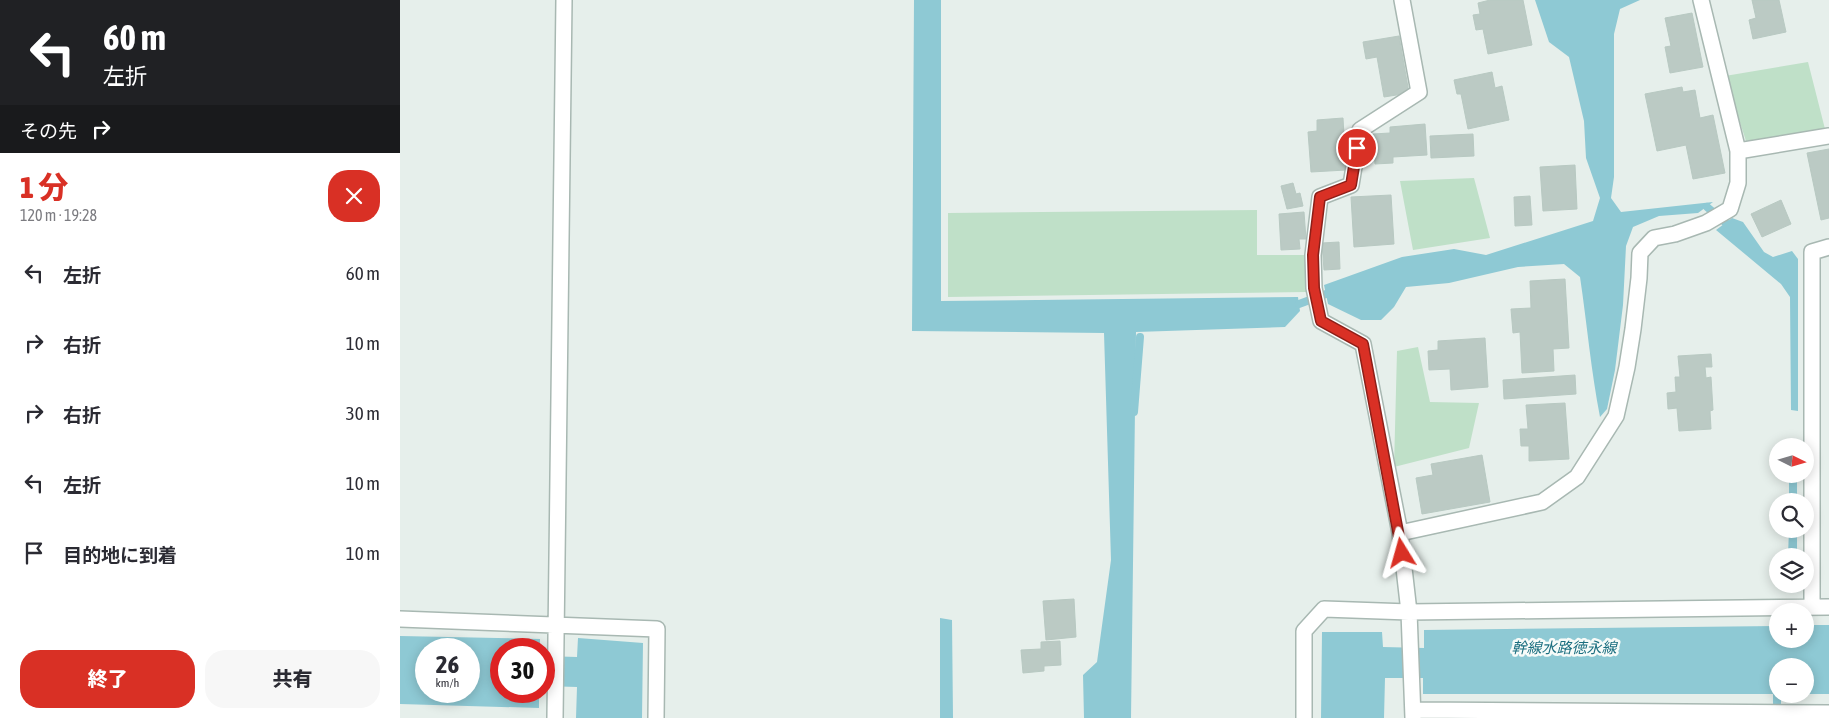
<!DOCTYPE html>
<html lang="ja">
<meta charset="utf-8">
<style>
:root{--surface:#fff;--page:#f7f7f7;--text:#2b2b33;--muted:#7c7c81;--accent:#d93025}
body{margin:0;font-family:"Asap Condensed","Noto Sans JP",sans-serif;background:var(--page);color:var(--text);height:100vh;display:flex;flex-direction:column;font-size:19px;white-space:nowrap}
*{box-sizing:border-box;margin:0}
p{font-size:16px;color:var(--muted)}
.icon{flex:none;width:28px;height:28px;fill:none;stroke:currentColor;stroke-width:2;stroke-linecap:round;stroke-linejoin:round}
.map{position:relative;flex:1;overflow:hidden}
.details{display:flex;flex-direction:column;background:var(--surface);width:400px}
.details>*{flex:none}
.hud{background:#202124;color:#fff;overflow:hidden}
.needle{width:32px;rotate:95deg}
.controls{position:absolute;left:1369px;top:438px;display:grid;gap:10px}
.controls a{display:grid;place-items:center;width:45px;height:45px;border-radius:50%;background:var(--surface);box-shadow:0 2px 12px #0003;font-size:25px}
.speed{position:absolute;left:15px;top:638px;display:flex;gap:10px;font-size:25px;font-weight:700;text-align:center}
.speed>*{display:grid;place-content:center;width:65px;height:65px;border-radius:50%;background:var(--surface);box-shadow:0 2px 12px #0003;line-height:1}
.speed small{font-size:12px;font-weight:400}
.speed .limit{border:8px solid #d22;background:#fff;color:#111}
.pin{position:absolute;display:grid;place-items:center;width:42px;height:42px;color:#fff;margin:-21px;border:2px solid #fff;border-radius:50%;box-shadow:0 1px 5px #0007}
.me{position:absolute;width:55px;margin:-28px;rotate:352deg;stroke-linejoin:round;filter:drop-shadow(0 0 4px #0008)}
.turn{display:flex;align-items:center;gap:18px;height:105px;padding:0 20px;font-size:22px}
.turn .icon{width:65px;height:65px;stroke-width:2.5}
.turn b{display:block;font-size:35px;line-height:42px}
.then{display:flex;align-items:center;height:48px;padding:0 20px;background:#0003;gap:10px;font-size:19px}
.round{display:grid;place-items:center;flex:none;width:52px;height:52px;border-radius:20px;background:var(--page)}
.head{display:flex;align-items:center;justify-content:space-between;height:85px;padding:0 20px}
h1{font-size:30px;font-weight:800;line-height:38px;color:var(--accent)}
.button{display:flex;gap:10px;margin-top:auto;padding:10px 20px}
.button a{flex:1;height:58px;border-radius:20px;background:var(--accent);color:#fff;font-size:20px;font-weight:800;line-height:58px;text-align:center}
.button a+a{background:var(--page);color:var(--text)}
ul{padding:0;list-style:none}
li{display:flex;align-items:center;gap:15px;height:70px;padding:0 20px}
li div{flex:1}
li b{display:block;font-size:19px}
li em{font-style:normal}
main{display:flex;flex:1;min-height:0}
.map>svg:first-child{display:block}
.green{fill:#bfe0c8}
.water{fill:#8ec9d4;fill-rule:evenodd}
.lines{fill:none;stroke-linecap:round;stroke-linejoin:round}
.stream{stroke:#8ec9d4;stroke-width:8}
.building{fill:#bbcac4;stroke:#b8c9c2}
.minor-casing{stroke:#a8b8b2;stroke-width:18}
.minor{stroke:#fff;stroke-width:15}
.route-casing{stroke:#8d1f18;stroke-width:12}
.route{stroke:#d93025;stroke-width:9}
.labels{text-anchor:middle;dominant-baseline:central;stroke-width:5;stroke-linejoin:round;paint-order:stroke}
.water-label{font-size:15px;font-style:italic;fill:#1c6f80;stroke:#f7fbf9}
</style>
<main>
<section class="details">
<div class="hud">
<div class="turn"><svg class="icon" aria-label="left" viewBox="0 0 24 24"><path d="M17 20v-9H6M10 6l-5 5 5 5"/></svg><div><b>60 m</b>左折</div></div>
<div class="then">その先<svg class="icon" aria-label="right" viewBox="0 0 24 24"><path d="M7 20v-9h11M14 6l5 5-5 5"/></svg></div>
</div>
<div class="head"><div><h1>1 分</h1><p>120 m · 19:28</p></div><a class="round" style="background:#d93025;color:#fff"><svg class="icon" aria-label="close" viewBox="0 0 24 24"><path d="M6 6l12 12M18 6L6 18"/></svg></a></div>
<ul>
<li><svg class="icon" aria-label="left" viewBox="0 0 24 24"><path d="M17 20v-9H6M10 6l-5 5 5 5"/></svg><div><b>左折</b></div><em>60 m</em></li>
<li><svg class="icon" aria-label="right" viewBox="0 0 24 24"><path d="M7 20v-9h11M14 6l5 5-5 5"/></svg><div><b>右折</b></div><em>10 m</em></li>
<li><svg class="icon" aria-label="right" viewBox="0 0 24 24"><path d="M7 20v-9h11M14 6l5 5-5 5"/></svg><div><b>右折</b></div><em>30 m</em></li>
<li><svg class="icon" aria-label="left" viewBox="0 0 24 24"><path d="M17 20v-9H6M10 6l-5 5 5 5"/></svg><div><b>左折</b></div><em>10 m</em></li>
<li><svg class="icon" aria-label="arrive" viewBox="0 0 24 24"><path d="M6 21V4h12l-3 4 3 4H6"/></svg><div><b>目的地に到着</b></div><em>10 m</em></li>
</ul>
<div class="button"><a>終了</a><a>共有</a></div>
</section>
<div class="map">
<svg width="1429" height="718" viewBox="0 0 1429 718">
<rect width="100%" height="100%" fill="#e6efeb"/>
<path class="green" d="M1408,62L1425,129L1346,141L1325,76Z
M1074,178L1090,238L1013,250L1000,181Z
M857,210V255H906V292L548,297V213Z
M1018,347L1030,402L1079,403L1069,448L994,467L997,351Z"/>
<path class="water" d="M514,0H541V301L898,297L900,311L885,327L736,332L731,718H684L683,675L697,662L711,560L704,333L512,331Z
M1135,0H1240L1220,9L1214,34V177L1211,198L1221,212L1313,202L1298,213L1259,216L1233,227L1226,246L1223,305L1215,370L1207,409L1200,417C1191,371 1187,324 1180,277L1164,264L1118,267L1049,283L1006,287L994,307L981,320H961L928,304L924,285L1002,257L1054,249L1086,255L1193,221L1200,198L1186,158L1184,121L1169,57L1149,42Z
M1332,218L1343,222L1364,252L1373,257L1392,251L1398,259V411L1391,410L1390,297L1381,284L1316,230Z
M1389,474H1397V501H1389Z
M1389,529H1397V556H1388Z
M540,618L552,620L553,718H540Z
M1405,625H1429V694H1023V678H985L984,718H921L922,632H982L983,647L1024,648V630L1377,626L1378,639H1405ZM1378,666H1405V694H1378Z
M0,636L140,639V649H101V691H139V708L0,704ZM26,649H69V691H26Z
M178,638L243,643L242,718H176L177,687L144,686V656L177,657Z"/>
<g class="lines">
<path class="stream" d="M1307,207L1326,223
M899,304L926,294
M734,412L740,337
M1377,715V694"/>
</g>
<path class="building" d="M1090,0H1123L1132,45L1088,54L1083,29L1076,30L1073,15L1080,14L1078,3Z
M1352,0H1379L1386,32L1353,39L1349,20L1356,18Z
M1292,13L1303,67L1270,73L1265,47L1271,46L1265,18Z
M999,36L1009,93L984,97L977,57L966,59L963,42Z
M1092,72L1095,88L1102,86L1109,120L1068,129L1061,94H1057L1054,80Z
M1282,87L1283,92L1295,90L1300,118L1313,115L1325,173L1293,179L1286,145L1257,151L1245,94Z
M943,118L946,170L911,172L908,132L917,131V120Z
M1025,124L1027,155L993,157V163L975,164L973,134L990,133V127Z
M1073,134L1074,156L1031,158L1030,136Z
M1429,149V218L1421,220L1407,153Z
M1175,165L1177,209L1143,211L1140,167Z
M893,183L896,194L900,193L903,206L887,209L881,186Z
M991,195L994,244L954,247L951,197Z
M1130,196L1132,225L1115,226L1114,197Z
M1381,200L1391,224L1362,237L1351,214Z
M904,212L906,239H899L900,249L881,250L879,214Z
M939,242L940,269L924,270L922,243Z
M1165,279L1169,348L1153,349L1154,371L1122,373L1120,332L1113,333L1111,309L1131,308L1130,281Z
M1085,338L1088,387L1051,390L1050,369L1029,370L1028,351L1038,350V341Z
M1311,354L1312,367H1305L1306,378L1311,377L1313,410L1310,411L1311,429L1279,431L1277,408L1268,409L1267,393L1276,392L1275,377H1280L1278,356Z
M1175,375L1176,394L1104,399L1103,380Z
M1165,403L1169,459L1129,461V446H1121L1120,429H1128L1126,405Z
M1082,455L1090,502L1022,514L1016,478L1033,475L1031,464Z
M674,599L676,637L646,640L643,601Z
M660,641L661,665L644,666V671L623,673L621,650L641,649V642Z"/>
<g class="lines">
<g class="minor-casing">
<path id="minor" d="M1002,0L1019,92L960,130L951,185L920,197L913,255L914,288L921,321L963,344L1000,533L1009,612L1013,718
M1338,151L1429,136
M1000,533L1142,502L1177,477L1216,416L1227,367L1233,329L1239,278L1240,253L1254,238L1275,234L1306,223L1330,209L1338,183V151L1301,0
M1412,607V252L1429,247
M0,619L257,629L256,718
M1013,710L1429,713
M155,718L164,0
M904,718V631L924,609L1009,612L1429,607"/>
</g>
<use href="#minor" class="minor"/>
</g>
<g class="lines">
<g class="route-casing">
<path id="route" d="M957,148L951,185L920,197L913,255L914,288L921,321L963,344L1002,553"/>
</g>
<use href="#route" class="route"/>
</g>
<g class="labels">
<g class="water-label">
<text x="1164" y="647">幹線水路徳永線</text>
</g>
</g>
</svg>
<div class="controls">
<a><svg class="needle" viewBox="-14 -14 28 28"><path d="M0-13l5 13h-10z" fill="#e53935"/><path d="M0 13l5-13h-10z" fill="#7c7c81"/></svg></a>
<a><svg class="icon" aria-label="search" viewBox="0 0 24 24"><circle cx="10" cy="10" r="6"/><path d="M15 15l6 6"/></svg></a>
<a><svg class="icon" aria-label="layers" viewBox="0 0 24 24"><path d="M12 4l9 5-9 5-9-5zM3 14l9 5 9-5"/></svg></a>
<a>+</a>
<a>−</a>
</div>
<div class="speed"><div>26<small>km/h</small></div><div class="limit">30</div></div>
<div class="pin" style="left:957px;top:148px;background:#d93025"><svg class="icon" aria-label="arrive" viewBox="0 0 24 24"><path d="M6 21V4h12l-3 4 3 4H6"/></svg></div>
<svg class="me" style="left:1002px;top:553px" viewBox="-20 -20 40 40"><path d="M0-17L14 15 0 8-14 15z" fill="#d93025" stroke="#fff" stroke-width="4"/></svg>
</div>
</main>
